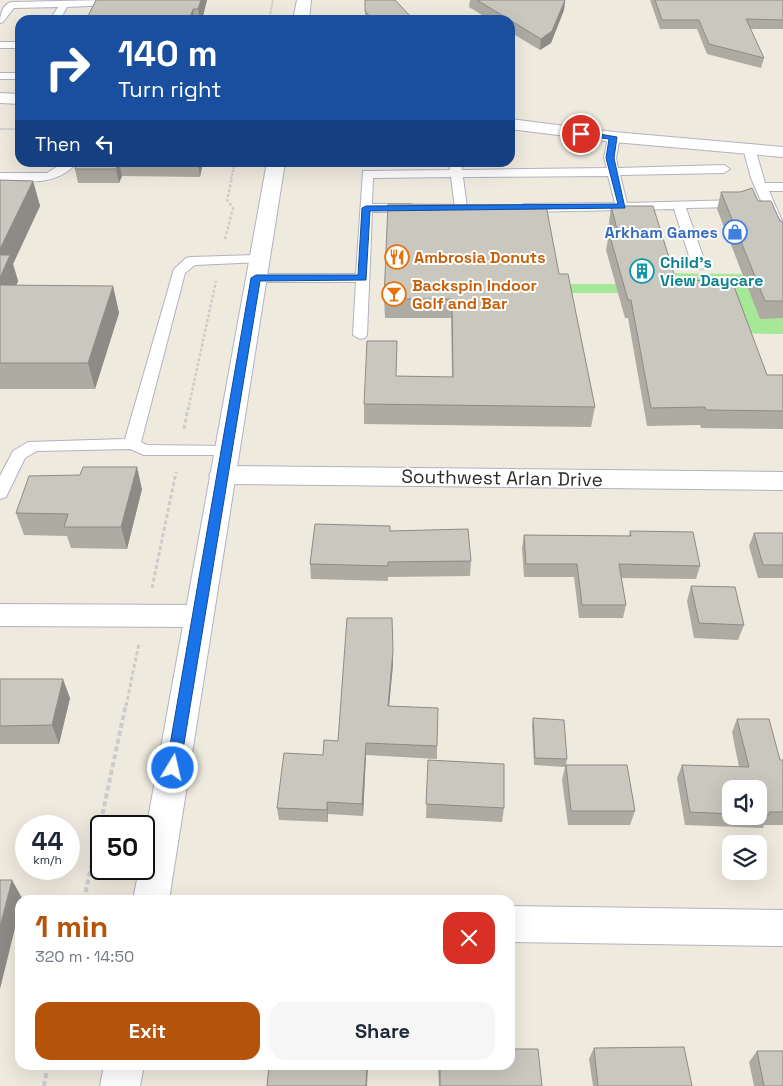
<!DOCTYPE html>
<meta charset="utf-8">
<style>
:root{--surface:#fff;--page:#f6f6f7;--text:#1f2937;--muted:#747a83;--accent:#b45309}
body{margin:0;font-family:"Space Grotesk",sans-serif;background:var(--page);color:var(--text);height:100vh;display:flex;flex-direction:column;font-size:19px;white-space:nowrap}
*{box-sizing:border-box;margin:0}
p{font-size:16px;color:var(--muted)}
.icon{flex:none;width:28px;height:28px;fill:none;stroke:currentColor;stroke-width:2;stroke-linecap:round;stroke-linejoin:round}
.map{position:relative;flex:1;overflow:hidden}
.details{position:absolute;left:15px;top:895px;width:500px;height:175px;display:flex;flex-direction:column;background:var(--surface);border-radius:15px;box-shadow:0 5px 20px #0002}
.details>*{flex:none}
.banner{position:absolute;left:15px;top:15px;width:500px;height:152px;border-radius:15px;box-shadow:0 5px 20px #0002;background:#1a4fa0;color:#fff;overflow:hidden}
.buttons{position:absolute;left:722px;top:780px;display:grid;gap:10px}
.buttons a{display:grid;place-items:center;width:45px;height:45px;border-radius:10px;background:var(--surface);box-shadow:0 5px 20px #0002;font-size:25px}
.speed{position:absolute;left:15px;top:815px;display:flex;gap:10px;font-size:25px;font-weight:700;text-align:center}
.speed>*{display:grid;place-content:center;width:65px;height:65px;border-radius:50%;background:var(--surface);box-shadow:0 5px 20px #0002;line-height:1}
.speed small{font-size:12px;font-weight:400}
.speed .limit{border:2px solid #111;border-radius:8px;background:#fff;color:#111}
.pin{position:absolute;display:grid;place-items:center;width:42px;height:42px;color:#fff;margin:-21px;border:2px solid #fff;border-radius:50%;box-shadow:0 1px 5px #0007}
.me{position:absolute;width:55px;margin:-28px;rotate:9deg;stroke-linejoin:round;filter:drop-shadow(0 0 4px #0008)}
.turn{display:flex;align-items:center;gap:18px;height:105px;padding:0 20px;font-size:22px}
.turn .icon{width:65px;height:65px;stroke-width:2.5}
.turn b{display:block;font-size:35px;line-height:42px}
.then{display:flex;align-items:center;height:48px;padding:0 20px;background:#0003;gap:10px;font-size:19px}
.round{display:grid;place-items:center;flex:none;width:52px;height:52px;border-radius:15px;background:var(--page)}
.summary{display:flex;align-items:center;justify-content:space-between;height:85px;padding:0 20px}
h1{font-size:30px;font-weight:600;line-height:38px;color:var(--accent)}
.button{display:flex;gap:10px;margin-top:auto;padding:10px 20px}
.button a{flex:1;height:58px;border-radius:15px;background:var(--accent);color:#fff;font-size:20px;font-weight:600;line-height:58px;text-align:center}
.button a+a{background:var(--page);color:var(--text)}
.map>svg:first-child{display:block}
.green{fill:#a5e898}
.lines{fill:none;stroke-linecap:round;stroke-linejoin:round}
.lane-casing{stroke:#b2b2c1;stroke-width:2}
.street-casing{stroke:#b2b2c1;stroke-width:2}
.secondary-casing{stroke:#b2b2c1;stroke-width:2}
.path-far3{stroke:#ccc;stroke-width:2;stroke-dasharray:2.5 1;stroke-linecap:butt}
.path-far2{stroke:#ccc;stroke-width:2.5;stroke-dasharray:3 2;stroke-linecap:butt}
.path-far1{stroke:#ccc;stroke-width:3;stroke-dasharray:4 2.5;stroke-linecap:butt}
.path{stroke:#ccc;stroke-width:4;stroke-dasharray:5 3;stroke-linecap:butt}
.lane{fill:#fff;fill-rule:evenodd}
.street{fill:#fff;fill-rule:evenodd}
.secondary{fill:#fff;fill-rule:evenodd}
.wall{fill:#aeaba3;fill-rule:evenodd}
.shaded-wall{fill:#8d8b85}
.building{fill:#cac7be;stroke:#8d8b85}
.route{fill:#1a73e8;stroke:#114b97}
.labels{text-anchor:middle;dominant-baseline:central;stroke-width:4;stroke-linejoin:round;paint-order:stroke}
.far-shop-label{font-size:16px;font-weight:bold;fill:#366cbe;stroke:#fff;text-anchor:end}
.far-food-label{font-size:16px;font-weight:bold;fill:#c56008;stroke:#fff;text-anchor:start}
.far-culture-label{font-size:16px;font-weight:bold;fill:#0d838f;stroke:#fff;text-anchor:start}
.street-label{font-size:19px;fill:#2c2c2c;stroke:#fff}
</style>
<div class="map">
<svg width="783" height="1086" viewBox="0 0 783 1086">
<rect width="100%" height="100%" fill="#efeade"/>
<path class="green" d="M665,273L742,274L761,318H783V334L722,333L672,298Z
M555,284H623L626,293H556Z"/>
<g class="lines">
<g class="lane-casing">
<path id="lane" d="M109,0L114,3L112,5L67,7L60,20H50L58,7L14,8L3,22L0,23C0,15 2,5 11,2Z
M0,42H20V48H0Z
M0,73H20V79H0Z
M614,134L620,137L616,158L618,168L724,165L730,169L724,173L620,175L627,203L739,200L741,203L739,206L735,207L686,208L706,265L704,268L699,269L692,265L674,209L524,212L518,208L524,204L615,203L608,176L463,177L467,208L461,212L455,208L451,177L373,178L372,204H411L417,208L411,212H372L367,335L365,338L360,339L353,335L356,282H256L249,278L256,274H356L363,171L450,170L449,162H461L462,170L607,168L604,158L608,137Z
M749,145L755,148L765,183H783V191H769L783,223V241L777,237L751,178L743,148Z
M64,162H77C59,186 26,182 0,181V173H47Z
M259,255L264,256L266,259L264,262L195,265L185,273L141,442L147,445L226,446L232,447L234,451L232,455H144L130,449L37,451L25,458L6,497L0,499V476L13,451L28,442L125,439L174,269L186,258L191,257Z"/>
</g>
<g class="street-casing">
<path id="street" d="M222,466L783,472V490L222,484L213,481L209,475L213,469Z
M0,604L198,605L208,608L213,616L208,624L198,627L0,626Z
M510,906L783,910V946L510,942Z"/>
</g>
<g class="secondary-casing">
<path id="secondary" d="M297,0H311L309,20H293Z
M0,93L20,94V104L0,103Z
M510,119L614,132L783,147V157L614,142L510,129Z
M267,162H285L169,900H133L139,869H144V841Z
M104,1065H144L140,1086H100Z"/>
</g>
<path class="path-far3" d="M269,20L273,0
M0,129H20
M231,179L235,162"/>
<path class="path-far2" d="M225,239L233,208L227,200L232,178
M188,410L216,281"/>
<path class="path-far1" d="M184,429L188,408
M152,588L176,472
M126,706L139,643"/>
<path class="path" d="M84,900L126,704
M44,1086L48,1065"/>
<use href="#lane" class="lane"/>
<use href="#street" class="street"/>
<use href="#secondary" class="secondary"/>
</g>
<path class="wall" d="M96,0H207L202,20H86Z
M365,0L414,20H365Z
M470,0H565L564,10L551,43L540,50L510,32V20H490L469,7Z
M650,0H783V29H750L764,58L761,68L707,54L697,29H660Z
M78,162H203L200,177L122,176L119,183H78L75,169Z
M0,180L33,181L40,206L13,264L18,281L16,286H113L119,313L95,389H0Z
M721,192L758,201L783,222V318L760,319L717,209Z
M611,206L676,280L767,375H783V429L701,428L700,425L647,426L628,318H625L606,250L609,233H611L609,223Z
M559,274L595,407L591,427L364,424V404L396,376L452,377L451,318H385L384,299Z
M142,489L127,549L71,548L67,536L24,535L16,513Z
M390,531L471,561L470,576L388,577V581L311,579L310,564Z
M630,531L700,566L696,579L621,578L626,605L623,618H579L574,577H524L522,548L524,535L629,536Z
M754,533H783V578H758L749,546Z
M691,586L744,625L738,640L694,638L687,601Z
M393,664L389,706L437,746V759L366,755L363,816L328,814V822L279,820L277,808L323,755L338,741Z
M0,679L70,698L59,744H0Z
M533,718L567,759L566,765L635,811L630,825H568L562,780L565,767L534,765L532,726Z
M737,719L780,760H783V825H764L763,828L685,825L677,778L682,765L739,767L732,732ZM731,789H759V816H731Z
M428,760L504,808L502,822L426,818Z
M594,1048L692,1086H593L589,1059Z
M757,1051L783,1086H754L749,1062Z
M438,1065H510L542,1086H439Z"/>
<path class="shaded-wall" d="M201,0H207L202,20H200L198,9Z
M565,0L564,10L551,43L540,50L541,39Z
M193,9L194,20H189Z
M119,162L122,176L119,183L116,169Z
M198,162H203L200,177Z
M33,181L40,206L13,264L18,281L5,312L0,295V249Z
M113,286L119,313L95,389L88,363Z
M137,467L142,489L127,549L121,527Z
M393,651V664L388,718V706Z
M63,679L70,698L59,744L52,725Z
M366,743V755L363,816L362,804Z
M327,802L328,814V822L327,810Z
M12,880L22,898V900H20V908L0,989V927Z
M367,1065H368L367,1086H366Z"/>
<path class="building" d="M96,0H201L198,9H193L189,20H86Z
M365,0H395L414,20H373L365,11Z
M477,0H565L552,31L541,39Z
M655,0H783V20L746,19L764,58L709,44L699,20H662Z
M78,162H119L116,169H75Z
M0,180L33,181L0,249Z
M752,188L758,201H771L780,221L783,222V301H765L721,192H740Z
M388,204L546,205L559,274H568L595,407L364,404L367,341H397L396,376L453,377L452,299H384Z
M611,206H653L676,280L732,281L767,375H783V411L706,410L705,407L651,408L631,300H628L609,233H618Z
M0,255H10L0,278Z
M0,285L113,286L88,363H0Z
M83,467H137L121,527H64L68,514L16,513L29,476L80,475Z
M315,524L390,526V531L468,529L471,561L388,562V566L310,564Z
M630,531L693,532L700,566L619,564L626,605H582L577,564H526L524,535L631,536Z
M754,533H783V565H763Z
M691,586L735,587L744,625L699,623Z
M347,618H392L393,651L388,706L438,708L437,746L366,743L362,804L327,802V810L277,808L284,753L323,755L324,740L338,741Z
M0,679H63L52,725L0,726Z
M533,718L564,720L567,759L535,758Z
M737,719H769L780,760H783V812H769V815H759V789H731V814L690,812L682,765L749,767Z
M428,760L504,764V808L426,804Z
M566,765H627L635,811H571Z
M0,880H12L0,927Z
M684,1047L692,1086H598L594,1048Z
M510,1049H538L542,1086H440V1065H510Z
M757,1051H783V1086H764Z
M269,1065H367L366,1086H267Z"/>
<path class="route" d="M581,131L617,137L614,158L625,208L370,211L366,280L260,281L180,768L178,772H168L166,768L251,278L256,275H358L362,208L366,206L618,204L606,158L609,139L579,135V132Z"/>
<defs>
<g id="shop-ring" transform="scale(1.25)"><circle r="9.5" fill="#fff" stroke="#3f7fe0" stroke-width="1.5"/><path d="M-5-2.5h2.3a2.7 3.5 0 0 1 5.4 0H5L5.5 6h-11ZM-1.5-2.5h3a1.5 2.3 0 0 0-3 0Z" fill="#3f7fe0"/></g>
<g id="restaurant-ring" transform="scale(1.25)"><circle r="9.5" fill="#fff" stroke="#e8710a" stroke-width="1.5"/><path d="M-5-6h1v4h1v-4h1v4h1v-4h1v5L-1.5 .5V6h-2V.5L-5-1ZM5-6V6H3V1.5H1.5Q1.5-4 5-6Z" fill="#e8710a"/></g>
<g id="building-ring" transform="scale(1.25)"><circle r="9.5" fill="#fff" stroke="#0f9aa8" stroke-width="1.5"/><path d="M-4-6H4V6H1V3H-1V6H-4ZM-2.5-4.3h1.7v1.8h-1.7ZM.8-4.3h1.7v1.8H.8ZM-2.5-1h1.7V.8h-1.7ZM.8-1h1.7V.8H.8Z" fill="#0f9aa8"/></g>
<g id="bar-ring" transform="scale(1.25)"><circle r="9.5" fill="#fff" stroke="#e8710a" stroke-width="1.5"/><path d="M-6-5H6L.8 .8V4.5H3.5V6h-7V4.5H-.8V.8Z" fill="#e8710a"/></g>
</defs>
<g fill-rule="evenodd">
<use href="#shop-ring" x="735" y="232"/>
<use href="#restaurant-ring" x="397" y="257"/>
<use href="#building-ring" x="642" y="271"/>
<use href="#bar-ring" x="394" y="294"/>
</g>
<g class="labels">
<g class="far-shop-label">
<text x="718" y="232">Arkham Games</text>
</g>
<g class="far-food-label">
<text x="414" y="257">Ambrosia Donuts</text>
<text x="412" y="285">Backspin Indoor<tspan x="412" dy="18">Golf and Bar</tspan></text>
</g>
<g class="far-culture-label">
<text x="660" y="262">Child's<tspan x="660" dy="18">View Daycare</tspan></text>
</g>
<g class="street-label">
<text transform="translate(502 478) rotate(1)">Southwest Arlan Drive</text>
</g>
</g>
</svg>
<div class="buttons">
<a><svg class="icon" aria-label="sound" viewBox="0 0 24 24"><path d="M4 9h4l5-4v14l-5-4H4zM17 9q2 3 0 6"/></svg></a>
<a><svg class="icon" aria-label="layers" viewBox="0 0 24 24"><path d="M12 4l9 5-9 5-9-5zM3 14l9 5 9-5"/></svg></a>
</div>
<div class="speed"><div>44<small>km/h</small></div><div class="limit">50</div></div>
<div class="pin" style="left:581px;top:134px;background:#d93025"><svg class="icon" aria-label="arrive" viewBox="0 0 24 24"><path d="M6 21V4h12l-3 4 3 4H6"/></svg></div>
<svg class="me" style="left:173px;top:768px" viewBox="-20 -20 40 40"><circle r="17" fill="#1a73e8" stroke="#fff" stroke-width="3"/><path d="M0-11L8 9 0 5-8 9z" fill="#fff"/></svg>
<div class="banner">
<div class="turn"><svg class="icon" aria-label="right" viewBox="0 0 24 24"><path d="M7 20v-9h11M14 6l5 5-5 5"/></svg><div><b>140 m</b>Turn right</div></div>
<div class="then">Then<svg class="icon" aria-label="left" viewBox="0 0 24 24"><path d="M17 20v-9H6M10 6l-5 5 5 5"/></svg></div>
</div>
<section class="details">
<div class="summary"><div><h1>1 min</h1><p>320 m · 14:50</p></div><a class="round" style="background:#d93025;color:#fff"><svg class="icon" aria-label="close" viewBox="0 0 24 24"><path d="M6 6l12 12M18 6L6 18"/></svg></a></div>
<div class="button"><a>Exit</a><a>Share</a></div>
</section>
</div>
